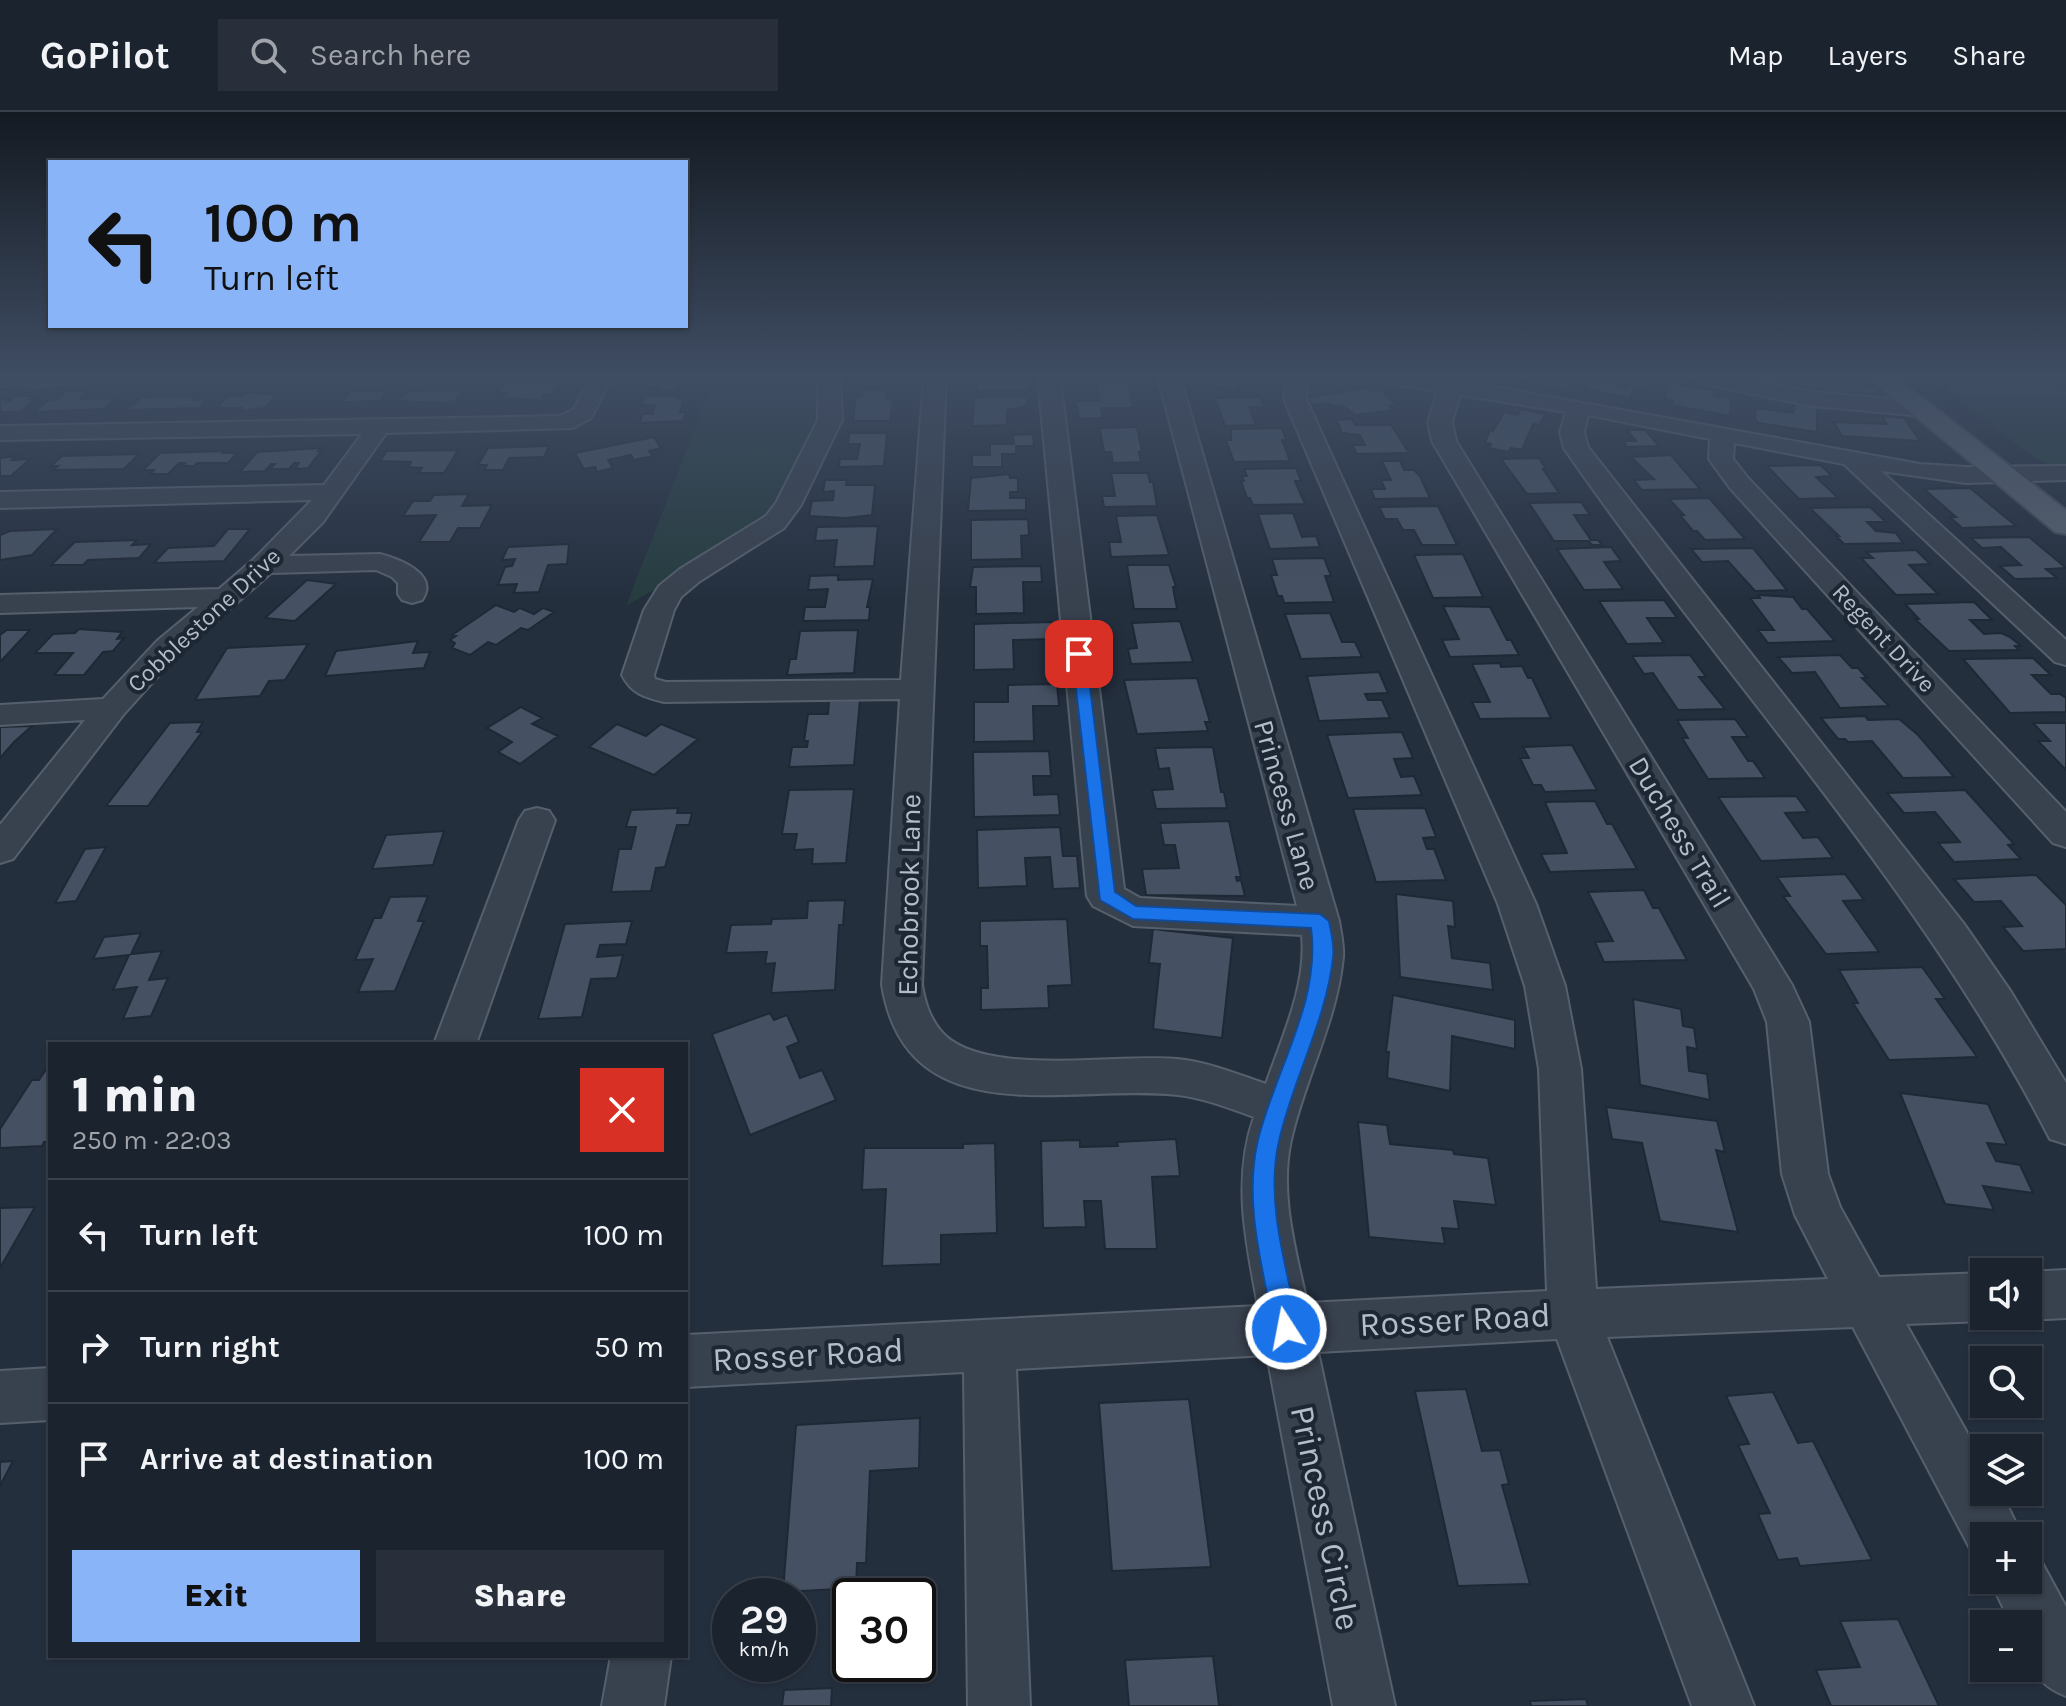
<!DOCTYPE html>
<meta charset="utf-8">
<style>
:root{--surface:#1b232e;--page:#282f3a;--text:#f1f3f6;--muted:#a0a4aa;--line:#39404a;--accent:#8ab4f8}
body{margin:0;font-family:Karla,sans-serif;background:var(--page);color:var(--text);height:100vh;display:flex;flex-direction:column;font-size:30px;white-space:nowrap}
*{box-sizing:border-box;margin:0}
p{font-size:26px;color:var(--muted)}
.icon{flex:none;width:44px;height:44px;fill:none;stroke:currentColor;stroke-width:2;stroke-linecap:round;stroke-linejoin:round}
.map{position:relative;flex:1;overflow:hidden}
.panel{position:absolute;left:48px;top:930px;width:640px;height:616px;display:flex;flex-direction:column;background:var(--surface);border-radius:0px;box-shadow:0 2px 6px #0004,0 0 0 2px var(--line)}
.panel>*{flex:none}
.hud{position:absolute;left:48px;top:48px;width:640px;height:168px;border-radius:0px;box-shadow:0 2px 6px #0004,0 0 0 2px var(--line);background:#8ab4f8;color:#111;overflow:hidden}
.buttons{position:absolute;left:1970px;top:1146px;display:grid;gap:16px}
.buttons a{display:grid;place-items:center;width:72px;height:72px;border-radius:0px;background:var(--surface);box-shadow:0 2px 6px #0004,0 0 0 2px var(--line);font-size:40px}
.speed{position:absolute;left:712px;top:1466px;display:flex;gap:16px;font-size:40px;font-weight:700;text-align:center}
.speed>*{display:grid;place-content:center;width:104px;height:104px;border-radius:50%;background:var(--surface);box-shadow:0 2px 6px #0004,0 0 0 2px var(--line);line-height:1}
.speed small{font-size:20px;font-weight:400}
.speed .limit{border:4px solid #111;border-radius:12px;background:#fff;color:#111}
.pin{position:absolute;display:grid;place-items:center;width:68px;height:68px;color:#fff;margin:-34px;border-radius:16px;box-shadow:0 4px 12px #0006}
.me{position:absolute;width:88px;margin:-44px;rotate:349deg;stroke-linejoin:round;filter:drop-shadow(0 0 6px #0008)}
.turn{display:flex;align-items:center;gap:28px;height:168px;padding:0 24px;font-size:36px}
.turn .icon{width:104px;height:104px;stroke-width:2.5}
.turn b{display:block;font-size:56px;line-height:68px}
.round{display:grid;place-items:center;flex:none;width:84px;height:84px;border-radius:0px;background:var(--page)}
.head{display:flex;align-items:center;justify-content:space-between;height:136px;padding:0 24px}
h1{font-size:48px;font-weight:800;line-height:60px}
.cta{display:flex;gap:16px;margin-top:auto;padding:16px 24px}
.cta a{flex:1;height:92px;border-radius:0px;background:var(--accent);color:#111;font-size:32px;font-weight:800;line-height:92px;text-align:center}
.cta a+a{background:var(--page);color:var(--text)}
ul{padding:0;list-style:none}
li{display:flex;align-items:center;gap:24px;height:112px;padding:0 24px;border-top:2px solid var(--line)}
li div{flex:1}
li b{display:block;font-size:30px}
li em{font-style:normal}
header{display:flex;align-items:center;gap:48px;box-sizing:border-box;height:112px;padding:0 40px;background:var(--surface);border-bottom:2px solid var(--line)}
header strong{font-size:38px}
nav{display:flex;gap:44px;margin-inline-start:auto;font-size:28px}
.search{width:560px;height:72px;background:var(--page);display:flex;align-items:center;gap:20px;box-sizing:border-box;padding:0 28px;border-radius:0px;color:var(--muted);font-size:30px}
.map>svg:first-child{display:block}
.green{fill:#263c3f}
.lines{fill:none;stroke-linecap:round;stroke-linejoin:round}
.stream{stroke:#394c67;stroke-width:5}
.building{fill:#455162;stroke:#1f2835;stroke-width:2}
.minor-casing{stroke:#565f6c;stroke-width:4}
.major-casing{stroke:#414a57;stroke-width:4}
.minor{fill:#38414e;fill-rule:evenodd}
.major{fill:#56606e;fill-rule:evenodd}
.route{fill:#1a73e8;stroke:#114b97;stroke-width:2}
.labels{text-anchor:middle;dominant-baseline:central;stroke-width:8;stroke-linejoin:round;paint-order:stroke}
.far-street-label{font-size:24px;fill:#b4bcc9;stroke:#1d2633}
.street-label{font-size:28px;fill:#b4bcc9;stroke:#1d2633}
.near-street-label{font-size:34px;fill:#b4bcc9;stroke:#1d2633}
</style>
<header>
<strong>GoPilot</strong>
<div class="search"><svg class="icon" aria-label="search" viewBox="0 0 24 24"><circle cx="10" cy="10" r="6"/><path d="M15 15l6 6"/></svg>Search here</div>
<nav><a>Map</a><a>Layers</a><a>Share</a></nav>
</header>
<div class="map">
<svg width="2066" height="1594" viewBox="0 0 2066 1594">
<rect width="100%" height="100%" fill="#242f3e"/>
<path class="green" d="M715,265H812L820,302L764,414L626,494Z
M1706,265L1856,267L1894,293L1831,291Z
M1929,265L2066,267V353L2049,352L2035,346Z"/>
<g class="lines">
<path class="stream" d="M1762,265L1805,273L1876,278
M1952,278L2066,282"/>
</g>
<path class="building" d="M548,265H568L564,272L558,273L553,282H544L541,288L504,286L507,281H498L505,270L546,269Z
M650,265H686L681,266L675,278H658L659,275H647Z
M977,265L1028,268L1029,278L977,279Z
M1096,265H1126L1133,296H1101L1103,306L1079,307L1076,289H1100Z
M1218,265H1244L1236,278L1212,274Z
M1504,265H1571L1568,278Z
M1587,265H1603L1601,269L1627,275L1631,265L1650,267L1646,277L1635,275L1630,286L1584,277Z
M66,267L55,276L19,281L34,268Z
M1668,270L1715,278L1714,283L1731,286L1730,304L1672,293L1673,288L1665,287Z
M1368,275L1372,279L1380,278L1397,293L1390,294L1394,298L1355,303L1346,296L1325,291L1313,293L1305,286Z
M887,277L886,286H893L890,309H853L856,285H862L863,278Z
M463,278L456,288L447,291L396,289L408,279Z
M67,279H90L80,287L116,286L104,297L34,300L49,288H57Z
M350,279H387L380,289L342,290Z
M247,280L276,283L265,296L240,299L242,296H217L227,284H244Z
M15,284H34L30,287H35L20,300H0V286L10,289Z
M195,284L191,288H207L199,296L127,298L142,285Z
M645,284H680L678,288H684L680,300H686L683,309L639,311L643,302H652L655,293H641Z
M1027,284V294L1007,298V313L972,314L975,285Z
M1260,285L1264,295H1249L1256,313L1225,314L1215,286Z
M1795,290L1817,295V320L1758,311L1755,307L1756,296L1793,301Z
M1520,297L1545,302L1540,313L1533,312L1522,338L1511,336L1508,340L1489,336L1491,332L1485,330L1490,318L1493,319L1504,300L1518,303Z
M1882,304L1904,306L1920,329L1842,324L1834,310L1887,312Z
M1352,307L1355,313H1391L1409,341L1357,342L1352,333H1365L1360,323L1342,321L1337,308Z
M1137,315L1142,340H1139L1141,350L1113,351L1111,340H1104L1100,316Z
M1282,316L1286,328H1282L1290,349L1234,350L1226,328H1231V317Z
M1627,318H1645L1659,334L1627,335L1623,329H1636Z
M849,321H887L884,354L839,355L840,347H857L860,332H848Z
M1033,322L1034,334H1016V342H1002V355H972V343H990V332H1014L1013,323Z
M654,325L661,336L649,339L653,344L634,348L631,343L608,348L613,356L597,360L595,355L584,357L575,341Z
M549,334L544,345L509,346L503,358H484L487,353H478L488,336Z
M320,336L318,339L322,338L308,356L295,357L299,351H294L289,357H270L275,352H271L265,359L240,360L257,340Z
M458,338L444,361H419L422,356L408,355L411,350L380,349L387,339Z
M225,339L223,341H237L228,351H197L194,354H182L185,351H179L168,362H150L154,358H143L160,341Z
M139,342L124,357L53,358L58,354H51L62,344Z
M1671,343L1700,377L1642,378L1634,368L1654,367L1631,345Z
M16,344L12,348L30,347L11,364H0V346Z
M1539,346L1546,357H1543L1559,381L1527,382L1501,347Z
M1382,349H1400L1404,358H1414L1420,364L1430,386L1375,387L1371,377H1385L1381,368H1391Z
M1820,353L1832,364L1816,365L1838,386L1799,387L1767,354Z
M1296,356L1301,369H1295L1305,392L1253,393L1250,386H1247L1241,369H1244L1242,364H1247L1244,357Z
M1111,361H1148L1150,370H1153L1157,394L1104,395L1102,384H1115Z
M1009,362L1010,366H1018V380H1010V386H1026V398L968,399L971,366Z
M825,368H847L846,373H875L872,403L846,406L809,404L812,389L833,388L834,379L823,380Z
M1970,376L2016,414L1962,416L1950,405H1956L1924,377Z
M469,382L462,394L492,393L480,416H458L450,430H419L436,403L403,404L413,389H430L434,383Z
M1709,386L1745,427L1705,428L1697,419H1693L1680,403H1684L1669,387Z
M1581,390L1590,403H1574L1591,428H1598L1602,433H1592L1589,429H1554L1529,391Z
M1438,394L1457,433H1422L1414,418H1403L1397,407H1385L1379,395Z
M1870,395L1886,410H1867L1876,419L1896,421L1903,431L1844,432L1836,424H1839L1810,396Z
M1293,401L1302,425L1316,424L1320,435L1270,437L1258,402Z
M1157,403L1169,443L1111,445L1109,430H1121L1116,404Z
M1028,407L1029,423L1021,424L1022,447L971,448V408Z
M878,414L874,454L834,455L837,428L815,429L817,415Z
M57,417L32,443L0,448V423L10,419Z
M228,417H250L224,449L154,451L168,436L214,434Z
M2029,425L2066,456L2046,457L2057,466L2015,467L2000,454L2021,453L2001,435L1982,436L1971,426Z
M137,428L132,433L151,432L139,446L88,448L83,453H51L75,430Z
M569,432L567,452L548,453L539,480L514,481L517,472L498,473L505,455L512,454L515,447L502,448L508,435Z
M1611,435L1621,449L1604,450L1623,477L1584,478L1557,437Z
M1753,436L1787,478L1755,479L1728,449L1702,450L1691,437Z
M1916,438L1930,452L1909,453L1938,482L1896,483L1861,446H1873L1866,440Z
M1463,442L1483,485L1433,486L1414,443Z
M1324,446L1331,464H1325L1334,490L1284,491L1282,484H1278L1271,463H1277L1272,447Z
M1127,453H1169L1176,475H1173L1177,497H1134Z
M1041,454L1042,470H1023L1024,501L976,502V475H970L973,455Z
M838,463V468L873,467L867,495H870L869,508L803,509L805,495H825L828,477L808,478L810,464Z
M307,468L336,472L295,509L265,506Z
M1758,483L1793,485L1802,497H1807L1835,529L1768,531L1758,518H1774L1750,486H1760Z
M1664,488L1677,506H1647L1664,531L1627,532L1599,489Z
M1974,490L1992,508H1970L1984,522L2001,521L2010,525L2021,534H2015L2019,538L1949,539L1915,507H1919L1905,492Z
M496,493L514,500L520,496L534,502L543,496L554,500L528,518L521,516L496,533L488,530L470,543L452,536L455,531L450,528L456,524L452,523Z
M1443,494L1490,495L1507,528H1511L1519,543L1450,545L1442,528L1459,527Z
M1330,501L1342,530H1355L1362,545L1301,547L1285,502Z
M1180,509L1193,550L1131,552L1128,537L1137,536L1132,511Z
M1052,510L1054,527L1013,528L1014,557L974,558V512Z
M79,517L122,520L117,527L124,526L113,539L103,540L84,563H54L73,541H35L53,522L75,521Z
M7,518H30L0,550V523Z
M858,518L854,561L787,563L790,547H796L800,519Z
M418,529L413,541L430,540L424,556L325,564L336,539Z
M308,532L285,568L269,569L260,584L195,588L227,536Z
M1690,543L1706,565H1699L1725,597L1678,598L1653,561L1644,562L1632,544Z
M1840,543L1852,556H1858L1867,566H1862L1889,594L1840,596L1815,560L1792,561L1778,545Z
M2033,546L2051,563H2032L2051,582H2060L2066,586V600L2010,601L1963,547Z
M1500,551L1501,555L1522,554L1528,566H1532L1551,606L1480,607L1472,590H1490L1472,552Z
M1379,560L1388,581L1365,582L1368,588H1382L1390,606L1319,609L1307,564Z
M1197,566L1210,610H1205L1208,619L1137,622L1124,568Z
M1057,572L1059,594H1033L1034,629L974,630V590H1008V573Z
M860,588L854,653L789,655L792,635H807L808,629H804L808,602H828L829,589Z
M521,595L542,606L532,612L558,624L520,652L498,640L512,630L487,616Z
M1865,604L1868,608L1899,607L1918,623L1954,665L1903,666L1872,629L1848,630L1845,627H1838L1821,606Z
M1735,607L1748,625H1732L1748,649H1753L1765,666L1708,667L1682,626H1688L1677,608Z
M203,610L197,620H202L148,694H106L170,611Z
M2033,611H2066V658L2038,629H2050Z
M617,612L646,624L661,612L698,627L654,663L589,635Z
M32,614L14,630L0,646V615Z
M1402,620L1413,646L1394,647L1401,665L1414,664L1422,683L1348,686L1327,623Z
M1572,633L1597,678L1545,680L1541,673H1533L1520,646H1529L1523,635Z
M1213,635L1221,680H1224L1227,696L1156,697L1152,678L1173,677L1169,656L1159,657L1155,636Z
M1049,639L1051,664H1033L1034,683L1058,682L1060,703L974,705L973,640Z
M854,677L846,751L812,752L813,737L794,738L797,722H782L789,678Z
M1965,678L2014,732L2008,733L2021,747L1954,750L1938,731L1960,730L1935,700L1904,701L1887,681Z
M1796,684L1808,700L1785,701L1803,726L1818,725L1833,746L1761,749L1718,685Z
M1595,689L1607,712H1612L1637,757L1550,760L1541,742L1567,741L1545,690Z
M678,696L677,701H692L689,713H677L665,755L656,756L651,779L611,780L619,737H631L636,715H626L631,698Z
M1425,696L1436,725L1423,726L1427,737H1434L1446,768L1376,770L1353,697Z
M1229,709L1241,765H1236L1237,769L1241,768L1245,784L1146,783L1142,757L1179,756L1175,733H1164L1160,711Z
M1060,715L1063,744H1077L1080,776L1053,777L1050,745L1025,746L1027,774L978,776L977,718Z
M444,719L433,753L372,757L386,723Z
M106,735L76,789L55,791L85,737Z
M1845,762L1864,788L1843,789L1879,840L1826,842L1783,784H1790L1777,765Z
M2036,763L2066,793V837L2023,839L2003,815L2022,814L2001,789L1974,790L1954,767Z
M1644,778L1653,796H1659L1687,848L1604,850L1595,830L1613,829L1588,780Z
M1396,782L1453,789L1455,815L1448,814L1452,846L1490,851L1493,878L1400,865Z
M428,784L418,809H424L395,879L358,880L373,847L355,848L374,806H381L390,785Z
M845,788L843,813H839L835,878L771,881L775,851L765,852L767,840L726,841L731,813L771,812L772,807L807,806L808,789Z
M1067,807L1072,873L1048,874L1049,896L981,898V876H988L987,834H980V809Z
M632,809L626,832L600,833L597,845L623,843L617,866L591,867L582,905L538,907L565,812Z
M1153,817L1233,826L1222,926L1153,917L1160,852L1149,851Z
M141,821L131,842L162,839L149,868L168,866L151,904L123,907L137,875L113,878L129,843L93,847L104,825Z
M1922,855L1945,887H1936L1977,945L1889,948L1853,891H1858L1839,858Z
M1393,883L1515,908V937L1452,924L1450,979L1387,966L1389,940H1386Z
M1633,887L1681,897L1683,914L1694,916L1697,937L1687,935L1689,959L1707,962L1710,988L1640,973Z
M770,901L774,908L787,903L799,930L787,935L800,966L822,958L836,988L750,1023L712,922Z
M50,951V1030H44L42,1034L0,1036V1017L32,968H39Z
M1900,981L1988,992L2007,1033L1987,1031L1996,1049L2020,1053L2033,1081L1983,1074L1994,1098L1945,1092Z
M1606,995L1717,1009L1725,1040L1716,1038L1738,1120L1660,1109L1642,1031L1612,1027Z
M1358,1010L1387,1013L1390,1032L1453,1038L1454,1042L1488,1046L1496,1093L1454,1089L1459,1117L1442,1116L1445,1132L1369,1125Z
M1176,1027L1180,1064L1152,1065L1157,1137H1105L1101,1089H1084L1086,1115L1043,1116L1041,1029L1080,1028V1035L1118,1034L1117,1030Z
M995,1031L997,1121L941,1123V1152L882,1154L886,1077L862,1078L864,1036H963V1032Z
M35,1095L0,1156V1096Z
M1466,1277L1482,1339L1500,1338L1509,1372L1502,1373L1530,1472L1458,1474L1415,1279Z
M1773,1280L1798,1331L1813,1329L1872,1448L1800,1454L1797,1446L1778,1448L1758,1402L1770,1401L1738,1333L1749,1332L1726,1284Z
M1189,1287L1211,1455L1112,1459L1099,1291Z
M920,1306L919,1356L870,1359L866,1451H857L856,1476L783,1480L796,1313Z
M13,1349L0,1374V1350Z
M1898,1507L1939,1594H1831L1816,1558L1860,1555L1840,1509Z
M1213,1544L1219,1593L1232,1594H1129L1125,1548Z
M832,1576L831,1594H782L784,1578Z
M1586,1587L1588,1594H1531L1530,1589Z"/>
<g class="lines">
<g class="minor-casing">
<path id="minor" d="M0,265H84L73,272L0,273Z
M590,265H612L591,306L573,316L386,321L323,410L289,444L380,442C399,447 440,462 422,488L412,491L402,488L398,482V471L392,465L376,458L271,461L179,541L123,603L13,747L0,751V713L85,608L0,613V593L103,587L157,529L198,495L0,501V483L219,477L254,447L312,388L0,396V380L324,373L362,322L0,328V314L560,304L574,297Z
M818,265H840L842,308L801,393L784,416L700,469L681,485L674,498L654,563L655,567L666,570L901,568L924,265H946L922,873C925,890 929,904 940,918C979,967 1118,941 1177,947C1208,950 1237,962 1266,972C1282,925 1307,873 1302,823L1133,814L1093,794L1087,784L1038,265H1060L1124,777L1140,786L1297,794L1158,265H1180L1339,809C1341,821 1344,834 1343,845C1337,909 1305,966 1291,1028C1279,1082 1296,1139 1307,1191L1547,1179L1539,957L1525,874L1498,792L1284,287L1285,271L1290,265H1312L1307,272L1306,287L1536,792L1565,874L1581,957L1596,1177L1828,1167L1795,1103L1782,1062L1767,910L1754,877L1432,329L1428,310L1438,279L1390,272L1379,265L1451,267L1920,352L1966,355L2066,354V368L1966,371L1881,359L2066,528V553L2055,550L1844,352L1734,331L1733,347L1748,366L2066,700V735L2053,731L1730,376L1709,347L1710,327L1588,303L1584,320L1588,335L1964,812L2011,880L2066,971V1032L2050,1027C1921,775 1724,568 1564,336L1560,320L1566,300L1460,283L1452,310L1456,329L1792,873L1809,910L1828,1062L1840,1095L1879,1165L1984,1161V1204H1997L1984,1209L1906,1212L1984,1351V1380H2001L2022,1424H1984V1448L1974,1444L1853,1215L1607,1225L1754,1594H1692L1557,1227L1318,1240L1395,1594H1333L1267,1243L1016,1257L1030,1594H968L964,1260L686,1275V1223L1258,1194C1246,1130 1232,1068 1254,1005C1229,996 1204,986 1178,983C1070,971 907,1026 882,873L900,587L664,590C644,585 632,582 622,563L644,498L659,474L680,457L766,404L776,391L818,308Z
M1693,265H1735L1813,280L1923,290L1931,292L1935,297L1931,302L1923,304L1813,294L1704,272Z
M537,696L549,699L555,708L476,932H434L519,708L525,699Z
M2066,1158V1206L2028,1208L2018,1204H2028V1160Z
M50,1256V1308L0,1311V1259Z
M2028,1443L2040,1447L2066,1495V1584C2030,1570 2028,1548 2028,1512H2011L1990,1468H2028Z
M611,1544H671L664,1594H602Z"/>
</g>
<g class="major-casing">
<path id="major" d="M1868,265H1896L2066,398V422L2055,420Z"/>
</g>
<use href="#minor" class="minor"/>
<use href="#major" class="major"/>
</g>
<linearGradient id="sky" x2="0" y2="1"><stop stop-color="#141a22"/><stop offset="0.54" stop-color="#3f4d63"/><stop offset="1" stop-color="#3f4d63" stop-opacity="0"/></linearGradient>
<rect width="2066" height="488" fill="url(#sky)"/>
<path class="route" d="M1079,538L1086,542L1115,780L1136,794L1320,802L1329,809C1331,821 1335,834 1333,846C1326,909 1293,967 1279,1029C1265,1090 1287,1157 1299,1217L1295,1226L1286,1229L1278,1226L1274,1217C1263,1157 1243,1090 1258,1028C1275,958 1321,890 1311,816L1133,807L1100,788L1072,542Z"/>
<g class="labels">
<g class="far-street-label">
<text transform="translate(204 508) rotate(-43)">Cobblestone Drive</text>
<text transform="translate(1884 526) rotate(47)">Regent Drive</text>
</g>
<g class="street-label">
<text transform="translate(1287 693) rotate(74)">Princess Lane</text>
<text transform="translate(1680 720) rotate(59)">Duchess Trail</text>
<text transform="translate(909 783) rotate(-89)">Echobrook Lane</text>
</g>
<g class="near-street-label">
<text transform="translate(1455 1208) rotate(-3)">Rosser Road</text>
<text transform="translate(808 1243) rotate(-3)">Rosser Road</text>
<text transform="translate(1325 1406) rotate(78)">Princess Circle</text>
</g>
</g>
</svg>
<div class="buttons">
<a><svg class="icon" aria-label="sound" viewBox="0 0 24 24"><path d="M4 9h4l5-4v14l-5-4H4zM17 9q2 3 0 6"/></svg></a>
<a><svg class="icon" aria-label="search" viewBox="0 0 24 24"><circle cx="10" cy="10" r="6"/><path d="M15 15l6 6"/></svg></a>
<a><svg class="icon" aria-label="layers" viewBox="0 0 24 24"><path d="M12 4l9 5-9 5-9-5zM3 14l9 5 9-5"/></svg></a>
<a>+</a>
<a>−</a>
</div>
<div class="speed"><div>29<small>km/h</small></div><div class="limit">30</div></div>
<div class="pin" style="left:1079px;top:542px;background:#d93025"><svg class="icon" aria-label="arrive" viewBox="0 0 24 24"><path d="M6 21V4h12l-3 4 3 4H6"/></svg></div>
<svg class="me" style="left:1286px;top:1217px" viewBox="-20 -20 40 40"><circle r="17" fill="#1a73e8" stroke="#fff" stroke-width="3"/><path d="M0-11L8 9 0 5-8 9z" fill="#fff"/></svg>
<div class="hud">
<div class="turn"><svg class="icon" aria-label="left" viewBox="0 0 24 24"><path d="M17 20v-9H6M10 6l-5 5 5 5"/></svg><div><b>100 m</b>Turn left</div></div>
</div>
<section class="panel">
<div class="head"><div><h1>1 min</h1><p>250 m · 22:03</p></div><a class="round" style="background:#d93025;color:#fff"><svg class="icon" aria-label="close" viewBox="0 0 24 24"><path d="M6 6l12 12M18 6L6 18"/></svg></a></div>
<ul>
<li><svg class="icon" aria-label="left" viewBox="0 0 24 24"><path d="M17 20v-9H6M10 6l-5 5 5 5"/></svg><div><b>Turn left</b></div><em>100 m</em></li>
<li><svg class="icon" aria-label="right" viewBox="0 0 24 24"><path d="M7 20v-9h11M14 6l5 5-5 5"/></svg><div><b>Turn right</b></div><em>50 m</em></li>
<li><svg class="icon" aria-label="arrive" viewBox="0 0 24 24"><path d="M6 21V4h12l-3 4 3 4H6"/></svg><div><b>Arrive at destination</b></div><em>100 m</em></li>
</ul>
<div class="cta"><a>Exit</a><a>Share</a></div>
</section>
</div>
